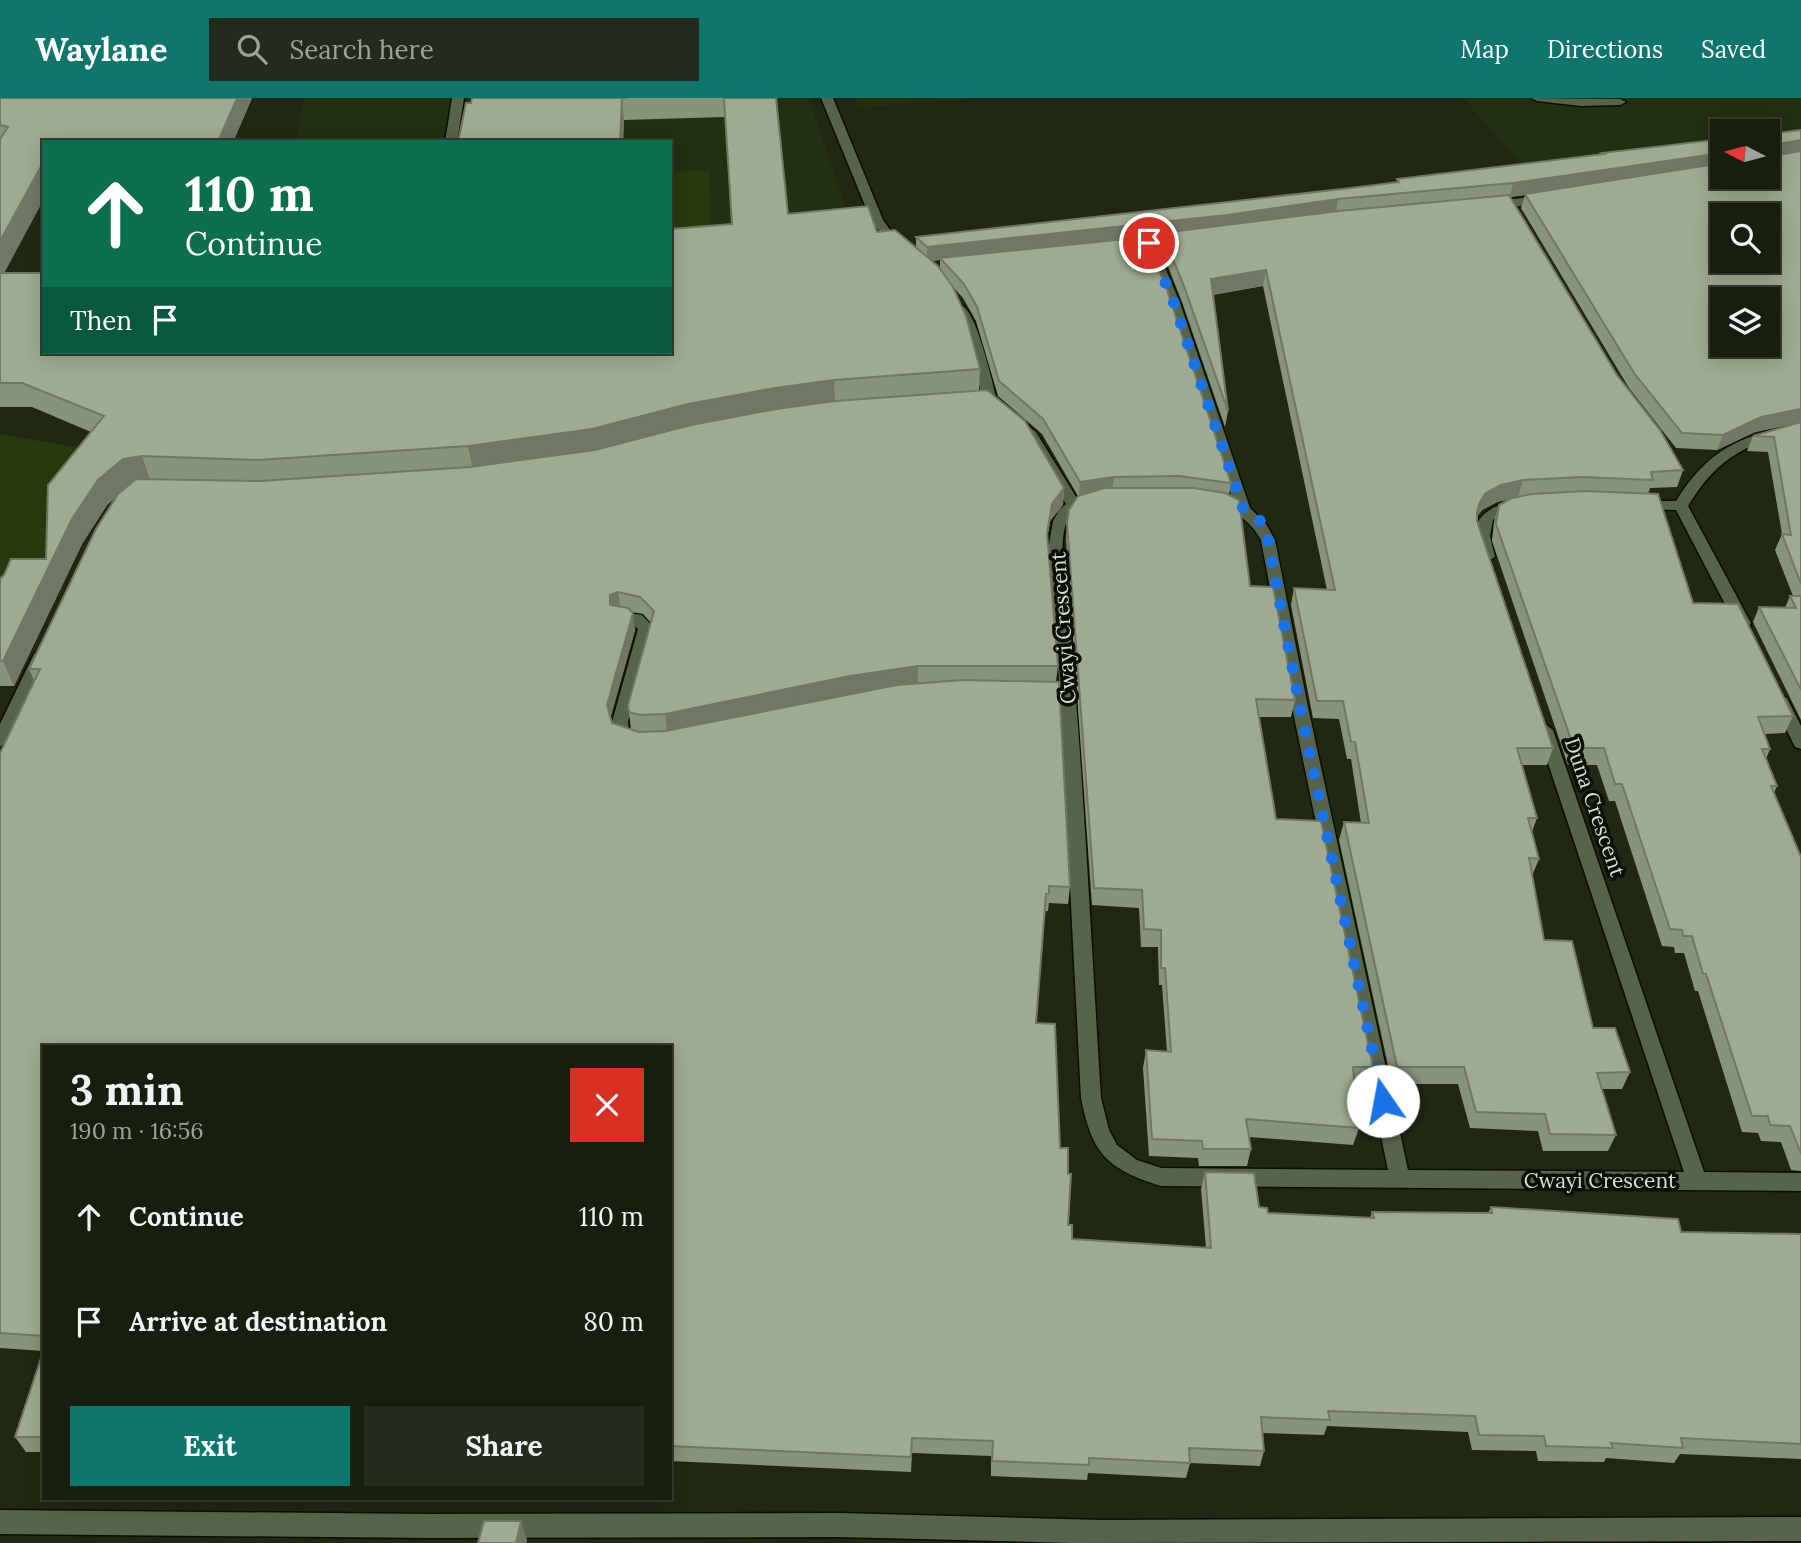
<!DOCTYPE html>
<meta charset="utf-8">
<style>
:root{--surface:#161e0e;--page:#232b1c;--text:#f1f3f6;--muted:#9ea29e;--line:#353c2e;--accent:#0f766e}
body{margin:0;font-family:Lora,serif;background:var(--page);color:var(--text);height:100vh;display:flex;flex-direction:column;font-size:26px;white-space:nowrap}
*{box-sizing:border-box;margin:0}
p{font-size:23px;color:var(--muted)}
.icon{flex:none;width:38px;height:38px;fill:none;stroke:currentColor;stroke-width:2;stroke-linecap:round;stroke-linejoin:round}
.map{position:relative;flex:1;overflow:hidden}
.panel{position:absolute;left:42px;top:947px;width:630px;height:455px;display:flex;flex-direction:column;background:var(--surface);border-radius:0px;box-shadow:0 4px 18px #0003,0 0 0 2px var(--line)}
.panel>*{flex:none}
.guide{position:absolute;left:42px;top:42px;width:630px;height:214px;border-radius:0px;box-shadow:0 4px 18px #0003,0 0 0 2px var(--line);background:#0b6e4f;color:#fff;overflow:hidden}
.needle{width:46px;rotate:276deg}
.controls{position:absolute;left:1710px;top:21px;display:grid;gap:14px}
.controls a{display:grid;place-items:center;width:70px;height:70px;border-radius:0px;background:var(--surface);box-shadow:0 4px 18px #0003,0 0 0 2px var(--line);font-size:35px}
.pin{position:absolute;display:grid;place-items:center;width:60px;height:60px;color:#fff;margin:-30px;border:4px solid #fff;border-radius:50%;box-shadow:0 2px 7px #0007}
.me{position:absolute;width:77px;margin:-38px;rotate:348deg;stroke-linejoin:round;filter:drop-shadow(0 0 5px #0008)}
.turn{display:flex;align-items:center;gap:24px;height:147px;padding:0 28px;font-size:32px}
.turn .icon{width:91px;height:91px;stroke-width:2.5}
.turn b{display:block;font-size:49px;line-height:60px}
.then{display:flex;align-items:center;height:66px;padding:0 28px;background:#0003;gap:14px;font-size:26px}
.round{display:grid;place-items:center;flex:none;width:74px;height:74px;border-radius:0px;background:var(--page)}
.head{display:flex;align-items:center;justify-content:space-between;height:119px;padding:0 28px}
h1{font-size:42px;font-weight:800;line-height:52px}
.action{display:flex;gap:14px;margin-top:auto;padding:14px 28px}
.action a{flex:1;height:80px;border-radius:0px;background:var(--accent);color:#fff;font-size:28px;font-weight:800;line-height:80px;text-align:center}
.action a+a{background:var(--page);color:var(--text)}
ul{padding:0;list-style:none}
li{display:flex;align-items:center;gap:21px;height:105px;padding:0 28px}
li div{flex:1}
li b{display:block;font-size:26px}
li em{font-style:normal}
header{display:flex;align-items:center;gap:42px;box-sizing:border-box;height:98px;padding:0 35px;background:var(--accent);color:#fff}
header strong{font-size:33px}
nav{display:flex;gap:38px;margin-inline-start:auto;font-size:24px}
.search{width:490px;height:63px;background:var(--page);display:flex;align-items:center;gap:18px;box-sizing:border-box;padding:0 24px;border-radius:0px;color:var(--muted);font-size:26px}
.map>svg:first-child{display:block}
.built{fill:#222f11}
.green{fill:#28390e}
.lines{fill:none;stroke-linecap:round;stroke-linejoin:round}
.minor-casing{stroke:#081100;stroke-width:3}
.minor{fill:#57634a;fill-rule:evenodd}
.wall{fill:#88937c;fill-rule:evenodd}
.shaded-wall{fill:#6f7865}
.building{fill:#9eab90;stroke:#6f7865;stroke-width:2;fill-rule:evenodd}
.route{stroke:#1a73e8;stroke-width:12;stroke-dasharray:0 21.6}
.labels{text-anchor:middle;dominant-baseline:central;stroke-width:7;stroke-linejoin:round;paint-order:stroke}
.street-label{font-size:21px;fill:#d7ded0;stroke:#0b0f06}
</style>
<header>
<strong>Waylane</strong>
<div class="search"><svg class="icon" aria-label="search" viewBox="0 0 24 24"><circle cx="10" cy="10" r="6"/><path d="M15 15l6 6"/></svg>Search here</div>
<nav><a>Map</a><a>Directions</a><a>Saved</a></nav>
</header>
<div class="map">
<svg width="1801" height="1445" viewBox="0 0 1801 1445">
<rect width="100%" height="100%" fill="#1e2812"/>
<path class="built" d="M303,0H809L861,155L670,173V44H297Z
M855,0H978L859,10Z
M1463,0H1801V33L1768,38V33H1722V45L1530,76Z"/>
<path class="green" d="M709,72L712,152L670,154V74Z
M0,336L142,361L68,424L33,482L0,508Z"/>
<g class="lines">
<g class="minor-casing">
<path id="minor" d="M452,0H464L457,44H445Z
M821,0H833L883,122L904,151L902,154H894L871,122Z
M1531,0L1620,1L1626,4L1620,7L1581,8L1537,3Z
M1546,97L1552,101L1550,104L1490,112L1484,108L1490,104Z
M1184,137L1190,141L1188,144L1156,148L1180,205L1250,410L1266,426L1275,442L1308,609L1408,1072L1684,1074L1537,632L1545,626L1553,632L1704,1074L1801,1075V1093L1161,1088C1107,1071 1092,1056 1081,1000L1060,594L1048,452L1053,423L1060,411L1066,406L1031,347L1016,328L1023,324L1036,334L1078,402C1115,392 1195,393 1233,403L1168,205L1144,149L1125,151L1119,147L1125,143ZM1140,405C1185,406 1236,396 1261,442L1292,609L1388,1072L1161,1070L1137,1062L1117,1047L1109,1032L1101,1000C1091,843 1084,686 1070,529C1068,503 1055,442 1069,419C1081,401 1121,405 1140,405Z
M961,207C977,213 992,284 997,302L995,305L990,306L983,302L970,253L955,211Z
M1801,326V334C1746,345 1718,359 1688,408L1751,525L1749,529H1737L1676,412L1640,411L1633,407L1640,403H1676C1709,350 1742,337 1801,326Z
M1521,402L1528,406L1526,409L1504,414L1493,422L1490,438L1495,459L1487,464L1482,462C1462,425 1486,406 1521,402Z
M621,514L642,517L654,530L628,624L629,633L641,638L643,642L635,648C619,643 613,640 612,624L638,531L631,525L615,523L613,519L615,515Z
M42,551L50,556L8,643L0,649V626L34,556Z
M1781,598L1787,600L1801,628V651L1795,649L1773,604Z
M0,1412L430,1416L839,1415L1100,1422L1801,1419V1443L1073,1445L839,1439L430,1440L0,1436Z"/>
</g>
<use href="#minor" class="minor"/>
</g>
<path class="wall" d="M0,0H252L233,44H44L4,175L44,254L732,126L725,19L624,22L623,44H458L472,0H776L788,116L877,134L916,150V139L1351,90L1397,84V81L1601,57L1602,55L1722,79L1801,32V622L1753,524L1759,509L1785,510L1790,498H1793L1775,452L1782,436L1768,354L1747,353L1753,338L1794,326L1755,334L1717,352L1676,350L1629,290L1521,110L1525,97L1510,99L1617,277L1683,372L1677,389L1650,390L1648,396L1693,505L1793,618L1785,635L1765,636L1770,651L1766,661L1777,688L1774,695L1801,759V1073L1791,1072L1781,1044L1761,1043L1758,1035L1742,1034L1698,893H1695L1684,855H1675L1674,849L1662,848L1615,703H1609L1597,667H1568L1492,443L1494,424L1499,407L1510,401L1497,404L1482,412L1477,418V423L1553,650L1547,667H1522L1537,720L1532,734L1539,761L1532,778L1544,842L1593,930L1630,974L1622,991H1602L1616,1037L1608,1053H1543L1538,1033L1470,1030L1458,986H1392L1339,742L1344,724L1361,725L1351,661H1347L1339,621L1313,620L1291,507L1294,490L1327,492L1263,188L1213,197L1228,313L1225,329L1182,204L1161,151L1162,138L1145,140L1231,385L1229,397L1250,488L1295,602L1291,619H1259L1276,721L1373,969L1368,986H1355L1359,1030L1353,1047L1249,1039L1251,1051L1247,1068H1199L1198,1060L1149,1058L1143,970L1146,952L1167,954L1162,887H1159L1158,849H1141L1139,810L1092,807L1066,442L1067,425L1078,398L1042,336L998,298L976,223L963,200L954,190L980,271L979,293L1064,390L1063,407L1050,423L1047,442L1058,568L1056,584L1070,789L1068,806L1049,805L1048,813H1045L1036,925L1060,1050L1068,1127L1072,1141L1206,1150L1201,1091L1205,1074L1268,1115L1370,1120L1372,1114L1488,1115L1491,1109L1681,1134L1801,1136V1361L1680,1356L1674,1365L1606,1360L1604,1364L1538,1363L1536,1353L1472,1352L1468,1334L1327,1328L1324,1337L1263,1335L1264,1353L1260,1368L1190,1365L1186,1380L1088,1375L1087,1382L991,1378V1358L912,1355L911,1374L670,1363V948H44V1354H26L15,1339L43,1253L0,1250V655L34,583L29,571L116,399L107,407L82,446L14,588H0V481L46,461L91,334L32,309H0ZM940,162V172L931,163ZM632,514L643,516L651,525L628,607L631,631L641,634L612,625L610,621L635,532ZM874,592L717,623L851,595Z"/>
<path class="shaded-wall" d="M237,0H252L233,44H218Z
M622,0L624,22L623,44H620Z
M1801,42V54L1768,60L1772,47Z
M1722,55V68L1510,99L1513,85Z
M44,63V101L0,183V143Z
M1338,101L1336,115L1162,135V138L942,162L940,160V162L927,163V149Z
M1266,172L1263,188L1209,197L1211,181Z
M834,282L835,306L595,355L473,372L468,348L775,290Z
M1801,311V324L1755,334L1717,352L1723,337L1761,319Z
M142,358L150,382L132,385L107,407L82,446L14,588L3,563L72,421L98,382L123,361Z
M1114,379L1112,394L1079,399L1080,384Z
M1523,382L1518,399L1497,404L1482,412L1475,421L1480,404L1486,395L1501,387Z
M1064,390L1063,407L1050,423L1045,452L1047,435L1052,406Z
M618,494L621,512L610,507V497Z
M633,515L635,532L609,624L607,607Z
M918,568V585L851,595L667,633L665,616L850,578Z
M521,1423L527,1442V1445H516Z"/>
<path class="building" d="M0,0H237L218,44H44V63L0,143V41L8,29L0,27Z
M472,0H627H622L620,44H458L466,5H471Z
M724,0H776L788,116L868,108L877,134L895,132L938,168L953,189L966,218L980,271L834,282L775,290L688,306L592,331L468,348L258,362L142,358L123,361L98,382L72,421L3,563H0V481L4,477L11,461H46L48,387L104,318L22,285H0V175H44V254H670V131L732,126Z
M1801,32V42L1772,47L1770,55L1773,58L1801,53V311L1761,319L1723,337L1682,335L1634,275L1525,96L1722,65V79H1768V36ZM1722,117H1768V163H1722ZM1722,201H1768V247H1722Z
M1722,41V55L1513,85L1338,101L1227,117L927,149L916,139L1351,90L1399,84L1397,81L1604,56L1602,55Z
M1509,97L1617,277L1660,332L1683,372L1651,374L1653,382L1581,379L1523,382L1501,387L1486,395L1480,404L1477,414V423L1553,650H1517L1537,720H1528L1539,761L1529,760L1544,842L1572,843L1593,930H1615L1630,974L1597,975L1616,1037L1550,1036L1545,1016L1476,1014L1464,969H1397L1344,724L1369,725L1355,644H1351L1343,603H1317L1294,490L1335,492L1266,172L1211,181L1228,313L1184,188L1162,135L1339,113Z
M1145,139L1167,192L1231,385L1179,378L1114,379L1080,384L1043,321L999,283L977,209L964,186L940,160Z
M987,292L1025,323L1064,390L1052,406L1047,435L1058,568H918L850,578L665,616L640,617L629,614L628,607L654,513L640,499L618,494L610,497V507L628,510L633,515L607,607L612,625L639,634L665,633L897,587L962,582L1059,584L1070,789L1049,788V796H1046L1036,925L1055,926L1060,1050H1068V1076H1071L1068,1127H1072V1141L1211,1150L1205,1074L1254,1075L1259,1109L1267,1110L1268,1115L1374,1120L1372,1114L1492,1115L1491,1109L1678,1121L1681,1134L1801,1136V1346L1681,1340L1683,1350L1611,1345L1613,1350L1546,1348L1544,1338L1479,1337L1475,1318L1328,1313L1330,1322L1261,1319L1264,1353L1189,1350L1190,1365L1089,1360V1367L992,1363L993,1343L912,1340L911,1359L670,1348V948H44V1238L0,1235V655L40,571H29L96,431L118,396L136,381L260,383L470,369L595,352L691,327L776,311L835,303Z
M1801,324V486L1782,436L1791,437L1774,339L1753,338Z
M1104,390H1194L1225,395L1239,402L1250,488L1273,489L1295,602L1256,601L1276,721L1321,723L1373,969H1353L1359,1030L1246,1021L1251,1051H1203L1202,1043L1152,1041L1146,952L1171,954L1165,870H1161V832L1144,831L1142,792L1094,790L1067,425L1069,412L1078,398Z
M1585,393L1658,396L1693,505L1738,506L1793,618L1758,619L1770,651H1762L1777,688H1771L1801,759V1056L1790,1028L1770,1027L1768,1018H1752L1706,876H1703L1692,838H1683L1682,832L1670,831L1622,686H1615L1604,650H1574L1496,426L1499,407L1512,400L1532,396Z
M1790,498H1801V592L1759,509L1796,510Z
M44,1251V1339H15Z
M484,1423H521L516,1445H478Z"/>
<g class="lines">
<path class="route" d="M1149,145L1174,205L1243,410L1260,423L1268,442L1300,609L1383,1003"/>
</g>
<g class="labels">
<g class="street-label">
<text transform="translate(1063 530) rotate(-94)">Cwayi Crescent</text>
<text transform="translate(1595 709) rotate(71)">Duna Crescent</text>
<text x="1600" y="1082">Cwayi Crescent</text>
</g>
</g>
</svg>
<div class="controls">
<a><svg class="needle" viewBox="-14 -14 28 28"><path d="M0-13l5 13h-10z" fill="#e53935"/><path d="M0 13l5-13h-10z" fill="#9ea29e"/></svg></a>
<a><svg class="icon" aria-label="search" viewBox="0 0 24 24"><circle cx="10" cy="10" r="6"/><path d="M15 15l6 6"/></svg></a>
<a><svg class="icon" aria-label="layers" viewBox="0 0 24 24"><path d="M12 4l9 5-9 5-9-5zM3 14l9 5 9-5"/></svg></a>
</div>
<div class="pin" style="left:1149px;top:145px;background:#d93025"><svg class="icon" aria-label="arrive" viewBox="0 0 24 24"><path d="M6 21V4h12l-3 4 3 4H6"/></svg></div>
<svg class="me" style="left:1383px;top:1003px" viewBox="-20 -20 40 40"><circle r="19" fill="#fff"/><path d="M0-13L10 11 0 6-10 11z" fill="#1a73e8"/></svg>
<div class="guide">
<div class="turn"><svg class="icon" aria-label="ahead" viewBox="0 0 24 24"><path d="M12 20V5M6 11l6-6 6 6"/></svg><div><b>110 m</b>Continue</div></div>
<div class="then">Then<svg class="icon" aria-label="arrive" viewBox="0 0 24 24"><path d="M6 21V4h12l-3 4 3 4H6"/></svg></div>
</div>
<section class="panel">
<div class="head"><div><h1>3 min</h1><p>190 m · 16:56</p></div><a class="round" style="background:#d93025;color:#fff"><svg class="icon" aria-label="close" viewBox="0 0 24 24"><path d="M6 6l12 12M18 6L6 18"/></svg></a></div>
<ul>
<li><svg class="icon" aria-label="ahead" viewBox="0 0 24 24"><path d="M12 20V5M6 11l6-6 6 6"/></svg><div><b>Continue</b></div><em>110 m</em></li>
<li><svg class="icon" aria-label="arrive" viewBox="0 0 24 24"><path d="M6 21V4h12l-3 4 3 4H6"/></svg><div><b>Arrive at destination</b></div><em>80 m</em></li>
</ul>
<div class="action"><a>Exit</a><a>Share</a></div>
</section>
</div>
